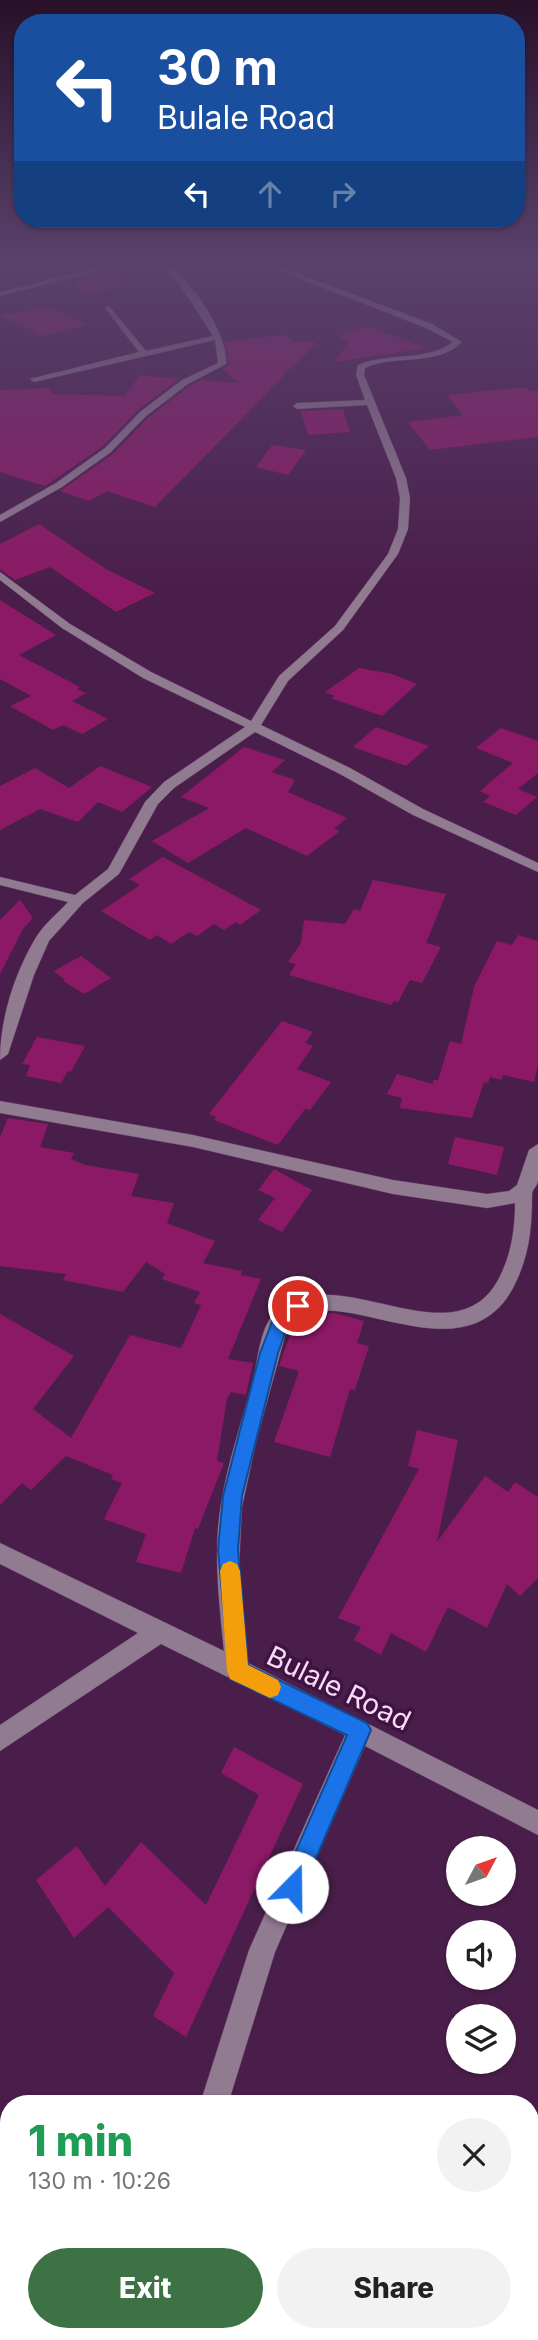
<!DOCTYPE html>
<meta charset="utf-8">
<style>
:root{--surface:#fff;--page:#f2f2f2;--text:#222;--muted:#767676;--accent:#3d7344}
body{margin:0;font-family:Inter,sans-serif;background:var(--page);color:var(--text);height:100vh;display:flex;flex-direction:column;font-size:26px;white-space:nowrap}
*{box-sizing:border-box;margin:0}
p{font-size:23px;color:var(--muted)}
.icon{flex:none;width:38px;height:38px;fill:none;stroke:currentColor;stroke-width:2;stroke-linecap:round;stroke-linejoin:round}
.map{position:relative;flex:1;overflow:hidden}
.sheet{position:absolute;left:0px;top:2095px;width:539px;height:247px;display:flex;flex-direction:column;background:var(--surface);border-radius:28px 28px 0 0;box-shadow:0 2px 5px #0004}
.sheet>*{flex:none}
.banner{position:absolute;left:14px;top:14px;width:511px;height:214px;border-radius:28px;box-shadow:0 2px 5px #0004;background:#1a4fa0;color:#fff;overflow:hidden}
.needle{width:46px;rotate:49deg}
.buttons{position:absolute;left:446px;top:1836px;display:grid;gap:14px}
.buttons a{display:grid;place-items:center;width:70px;height:70px;border-radius:50%;background:var(--surface);box-shadow:0 2px 5px #0004;font-size:35px}
.pin{position:absolute;display:grid;place-items:center;width:60px;height:60px;color:#fff;margin:-30px;border:4px solid #fff;border-radius:50%;box-shadow:0 2px 7px #0007}
.me{position:absolute;width:77px;margin:-38px;rotate:22deg;stroke-linejoin:round;filter:drop-shadow(0 0 5px #0008)}
.turn{display:flex;align-items:center;gap:24px;height:147px;padding:0 28px;font-size:32px}
.turn .icon{width:91px;height:91px;stroke-width:2.5}
.turn b{display:block;font-size:49px;line-height:60px}
.lanes{display:flex;align-items:center;height:66px;padding:0 28px;background:#0003;justify-content:center;gap:35px;direction:ltr}
.lanes .off{opacity:.35}
.round{display:grid;place-items:center;flex:none;width:74px;height:74px;border-radius:37px;background:var(--page)}
.head{display:flex;align-items:center;justify-content:space-between;height:119px;padding:0 28px}
h1{font-size:42px;font-weight:800;line-height:52px;color:#1e9e55}
.cta{display:flex;gap:14px;margin-top:auto;padding:14px 28px}
.cta a{flex:1;height:80px;border-radius:42px;background:var(--accent);color:#fff;font-size:28px;font-weight:800;line-height:80px;text-align:center}
.cta a+a{background:var(--page);color:var(--text)}
.map>svg:first-child{display:block}
.building{fill:#8c1965}
.lines{fill:none;stroke-linecap:round;stroke-linejoin:round}
.minor-casing{stroke:#663c67;stroke-width:1}
.minor{fill:#917b91;fill-rule:evenodd}
.route{fill:#1a73e8;stroke:#114b97;stroke-width:2}
.slow{fill:#f59e0b}
.labels{text-anchor:middle;dominant-baseline:central;stroke-width:7;stroke-linejoin:round;paint-order:stroke}
.near-street-label{font-size:28px;fill:#f7dbf7;stroke:#3f1341}
</style>
<div class="map">
<svg width="538" height="2340" viewBox="0 0 538 2340">
<rect width="100%" height="100%" fill="#4a1e4b"/>
<path class="building" d="M65,260H118L70,272Z
M119,268L121,287L80,295L74,280Z
M47,307L87,324L45,336L1,316Z
M367,326L427,348L334,362L348,343L339,335Z
M284,335L293,341L317,342L291,369L284,370V376L155,507L107,491L89,501L60,491L113,454L148,418L189,386L201,380L238,383L223,369L229,364L225,342Z
M140,375L179,379L138,410L103,446L45,486L0,472V390L51,388V394L125,396Z
M526,387L530,391L538,390V437L430,450L408,422L463,415L447,395Z
M343,409L350,432L308,435L301,411Z
M272,445L306,450L288,475L256,467Z
M39,524L106,569L155,593L116,612L50,567L15,580L0,569V544Z
M0,600L56,635L19,655L80,687L77,689L86,693L72,701L108,719L82,734L63,725L53,730L10,706L31,696L0,679Z
M359,668L392,674L417,684L382,716L331,698L335,696L325,692Z
M376,727L429,746L406,766L353,747Z
M501,728L538,741V773L518,789L537,797L516,815L483,802L490,796L480,791L513,763L476,748Z
M244,747L285,760L272,772L295,780L288,792L347,818L334,829L340,831L307,856L246,828L188,863L152,841L209,808L181,797Z
M100,766L152,787L122,812L98,802L78,822L40,809L0,830V786L35,768L69,788Z
M163,857L261,910L240,925L236,922L224,930L214,924L197,936L189,932L171,944L157,935L150,940L101,911L140,885L129,879Z
M373,880L446,894L426,943L441,947L422,983L410,980L398,1002L394,1001L391,1005L289,975L296,964L288,962L301,943L304,920L345,924L354,909L360,911Z
M20,900L33,918L23,929L0,974V920Z
M518,935L538,941V1064L534,1082L503,1075L501,1080L490,1077L488,1083L484,1082L472,1118L400,1108L402,1098L387,1094L397,1074L433,1084V1080H438L450,1041L461,1044L474,987L497,941L512,945Z
M81,956L111,978L84,994L63,981L65,980L54,971Z
M282,1021L313,1032L305,1043L313,1046L297,1069L331,1082L310,1110L305,1109L278,1145L214,1120L216,1117L209,1114Z
M37,1037L85,1046L71,1072L68,1071L61,1083L26,1076L30,1065L22,1064Z
M8,1118L48,1124L40,1147L74,1153L71,1159L85,1165L139,1174L131,1196L174,1203L167,1223L215,1241L203,1263L242,1271L241,1275L261,1279L228,1359L253,1363L246,1395L231,1392L227,1399L217,1461L224,1463L198,1529L195,1528L181,1573L136,1562L146,1534L104,1519L122,1483L111,1479L113,1475L66,1456L31,1490L22,1483L0,1505V1314L74,1356L33,1409L71,1438L130,1335L181,1348L201,1305L194,1303L200,1292L162,1279L165,1274L146,1262L123,1292L63,1280L66,1274L0,1266V1137Z
M455,1137L504,1147L497,1175L448,1164Z
M274,1169L312,1190L282,1232L258,1220L275,1198L258,1190Z
M334,1313L364,1321L357,1343L369,1346L355,1390L350,1389L330,1457L274,1442L299,1371L279,1366L294,1324L305,1318L320,1322L323,1314Z
M417,1430L458,1440L437,1542L485,1476L508,1492L515,1482L538,1497V1578L520,1596L507,1584L487,1628L448,1607L426,1652L391,1633L381,1655L354,1640L361,1627L338,1618L419,1469L408,1466Z
M234,1747L303,1784L186,2037L153,2016L174,1973L108,1907L74,1938L36,1880L77,1846L105,1886L141,1842L206,1905L259,1795L221,1773Z"/>
<g class="lines">
<g class="minor-casing">
<path id="minor" d="M129,260H141L0,296V292Z
M151,260C182,260 230,335 226,364L188,384L146,416L111,452L62,487L0,522V515L56,483L105,448L140,412L182,380L218,363L215,340L34,382L30,379L139,352L105,308L109,306L146,351L213,336L178,282Z
M252,260H262L432,324L462,342C437,367 395,354 365,368L364,375L406,478L410,498L408,529L398,554L343,630L288,681L261,725L350,768L423,809L538,863V872L413,815L340,774L255,732L174,788L158,804L119,874L83,903L49,941L34,975L8,1054L0,1060C0,1019 14,975 35,939C43,925 57,914 68,902L0,885V877L75,895L108,869L145,802L164,782L245,727L143,678L62,628L0,580V572L70,624L151,672L251,721L279,676L335,626L388,554L398,529L400,498L396,478L367,405L297,409L293,406L297,403L365,400L356,375L358,365C387,352 427,362 453,342L426,328Z
M510,260H520L538,267V271Z
M0,1101L193,1135L393,1180L487,1194L509,1191L517,1185L529,1150L538,1144C538,1155 538,1170 538,1181C537,1187 532,1189 532,1195C532,1230 529,1257 513,1288C461,1384 332,1273 288,1325L256,1442L242,1507L239,1565L248,1663L538,1810V1835L365,1746L275,1952L228,2104H200L249,1950L345,1735L161,1644L0,1751V1725L138,1633L0,1564V1543L224,1651C220,1611 215,1570 218,1529C222,1478 240,1429 253,1380C258,1360 260,1325 277,1310C338,1258 453,1362 498,1280C511,1256 515,1230 515,1203L487,1208L393,1194L193,1147L0,1113Z
M128,2333H158L156,2340H126Z"/>
</g>
<use href="#minor" class="minor"/>
</g>
<linearGradient id="sky" x2="0" y2="1"><stop stop-color="#291029"/><stop offset="0.44" stop-color="#5a416c"/><stop offset="1" stop-color="#5a416c" stop-opacity="0"/></linearGradient>
<rect width="538" height="587" fill="url(#sky)"/>
<path class="route" d="M298,1299L306,1306L289,1321L278,1353L242,1496L238,1550L248,1665L367,1723L371,1730L300,1895L292,1898L283,1895L280,1887L347,1735L230,1679L218,1550L223,1496L260,1353L274,1317L276,1312Z"/>
<path class="slow" d="M230,1561L237,1564L240,1571L248,1665L278,1680L281,1687L278,1695L270,1698L230,1679L227,1671L220,1571L223,1564Z"/>
<g class="labels">
<g class="near-street-label">
<text transform="translate(339 1688) rotate(26)">Bulale Road</text>
</g>
</g>
</svg>
<div class="buttons">
<a><svg class="needle" viewBox="-14 -14 28 28"><path d="M0-13l5 13h-10z" fill="#e53935"/><path d="M0 13l5-13h-10z" fill="#767676"/></svg></a>
<a><svg class="icon" aria-label="sound" viewBox="0 0 24 24"><path d="M4 9h4l5-4v14l-5-4H4zM17 9q2 3 0 6"/></svg></a>
<a><svg class="icon" aria-label="layers" viewBox="0 0 24 24"><path d="M12 4l9 5-9 5-9-5zM3 14l9 5 9-5"/></svg></a>
</div>
<div class="pin" style="left:298px;top:1306px;background:#d93025"><svg class="icon" aria-label="arrive" viewBox="0 0 24 24"><path d="M6 21V4h12l-3 4 3 4H6"/></svg></div>
<svg class="me" style="left:292px;top:1887px" viewBox="-20 -20 40 40"><circle r="19" fill="#fff"/><path d="M0-13L10 11 0 6-10 11z" fill="#1a73e8"/></svg>
<div class="banner">
<div class="turn"><svg class="icon" aria-label="left" viewBox="0 0 24 24"><path d="M17 20v-9H6M10 6l-5 5 5 5"/></svg><div><b>30 m</b>Bulale Road</div></div>
<div class="lanes"><svg class="icon" aria-label="left" viewBox="0 0 24 24"><path d="M17 20v-9H6M10 6l-5 5 5 5"/></svg><svg class="icon off" aria-label="ahead" viewBox="0 0 24 24"><path d="M12 20V5M6 11l6-6 6 6"/></svg><svg class="icon off" aria-label="right" viewBox="0 0 24 24"><path d="M7 20v-9h11M14 6l5 5-5 5"/></svg></div>
</div>
<section class="sheet">
<div class="head"><div><h1>1 min</h1><p>130 m · 10:26</p></div><a class="round"><svg class="icon" aria-label="close" viewBox="0 0 24 24"><path d="M6 6l12 12M18 6L6 18"/></svg></a></div>
<div class="cta"><a>Exit</a><a>Share</a></div>
</section>
</div>
